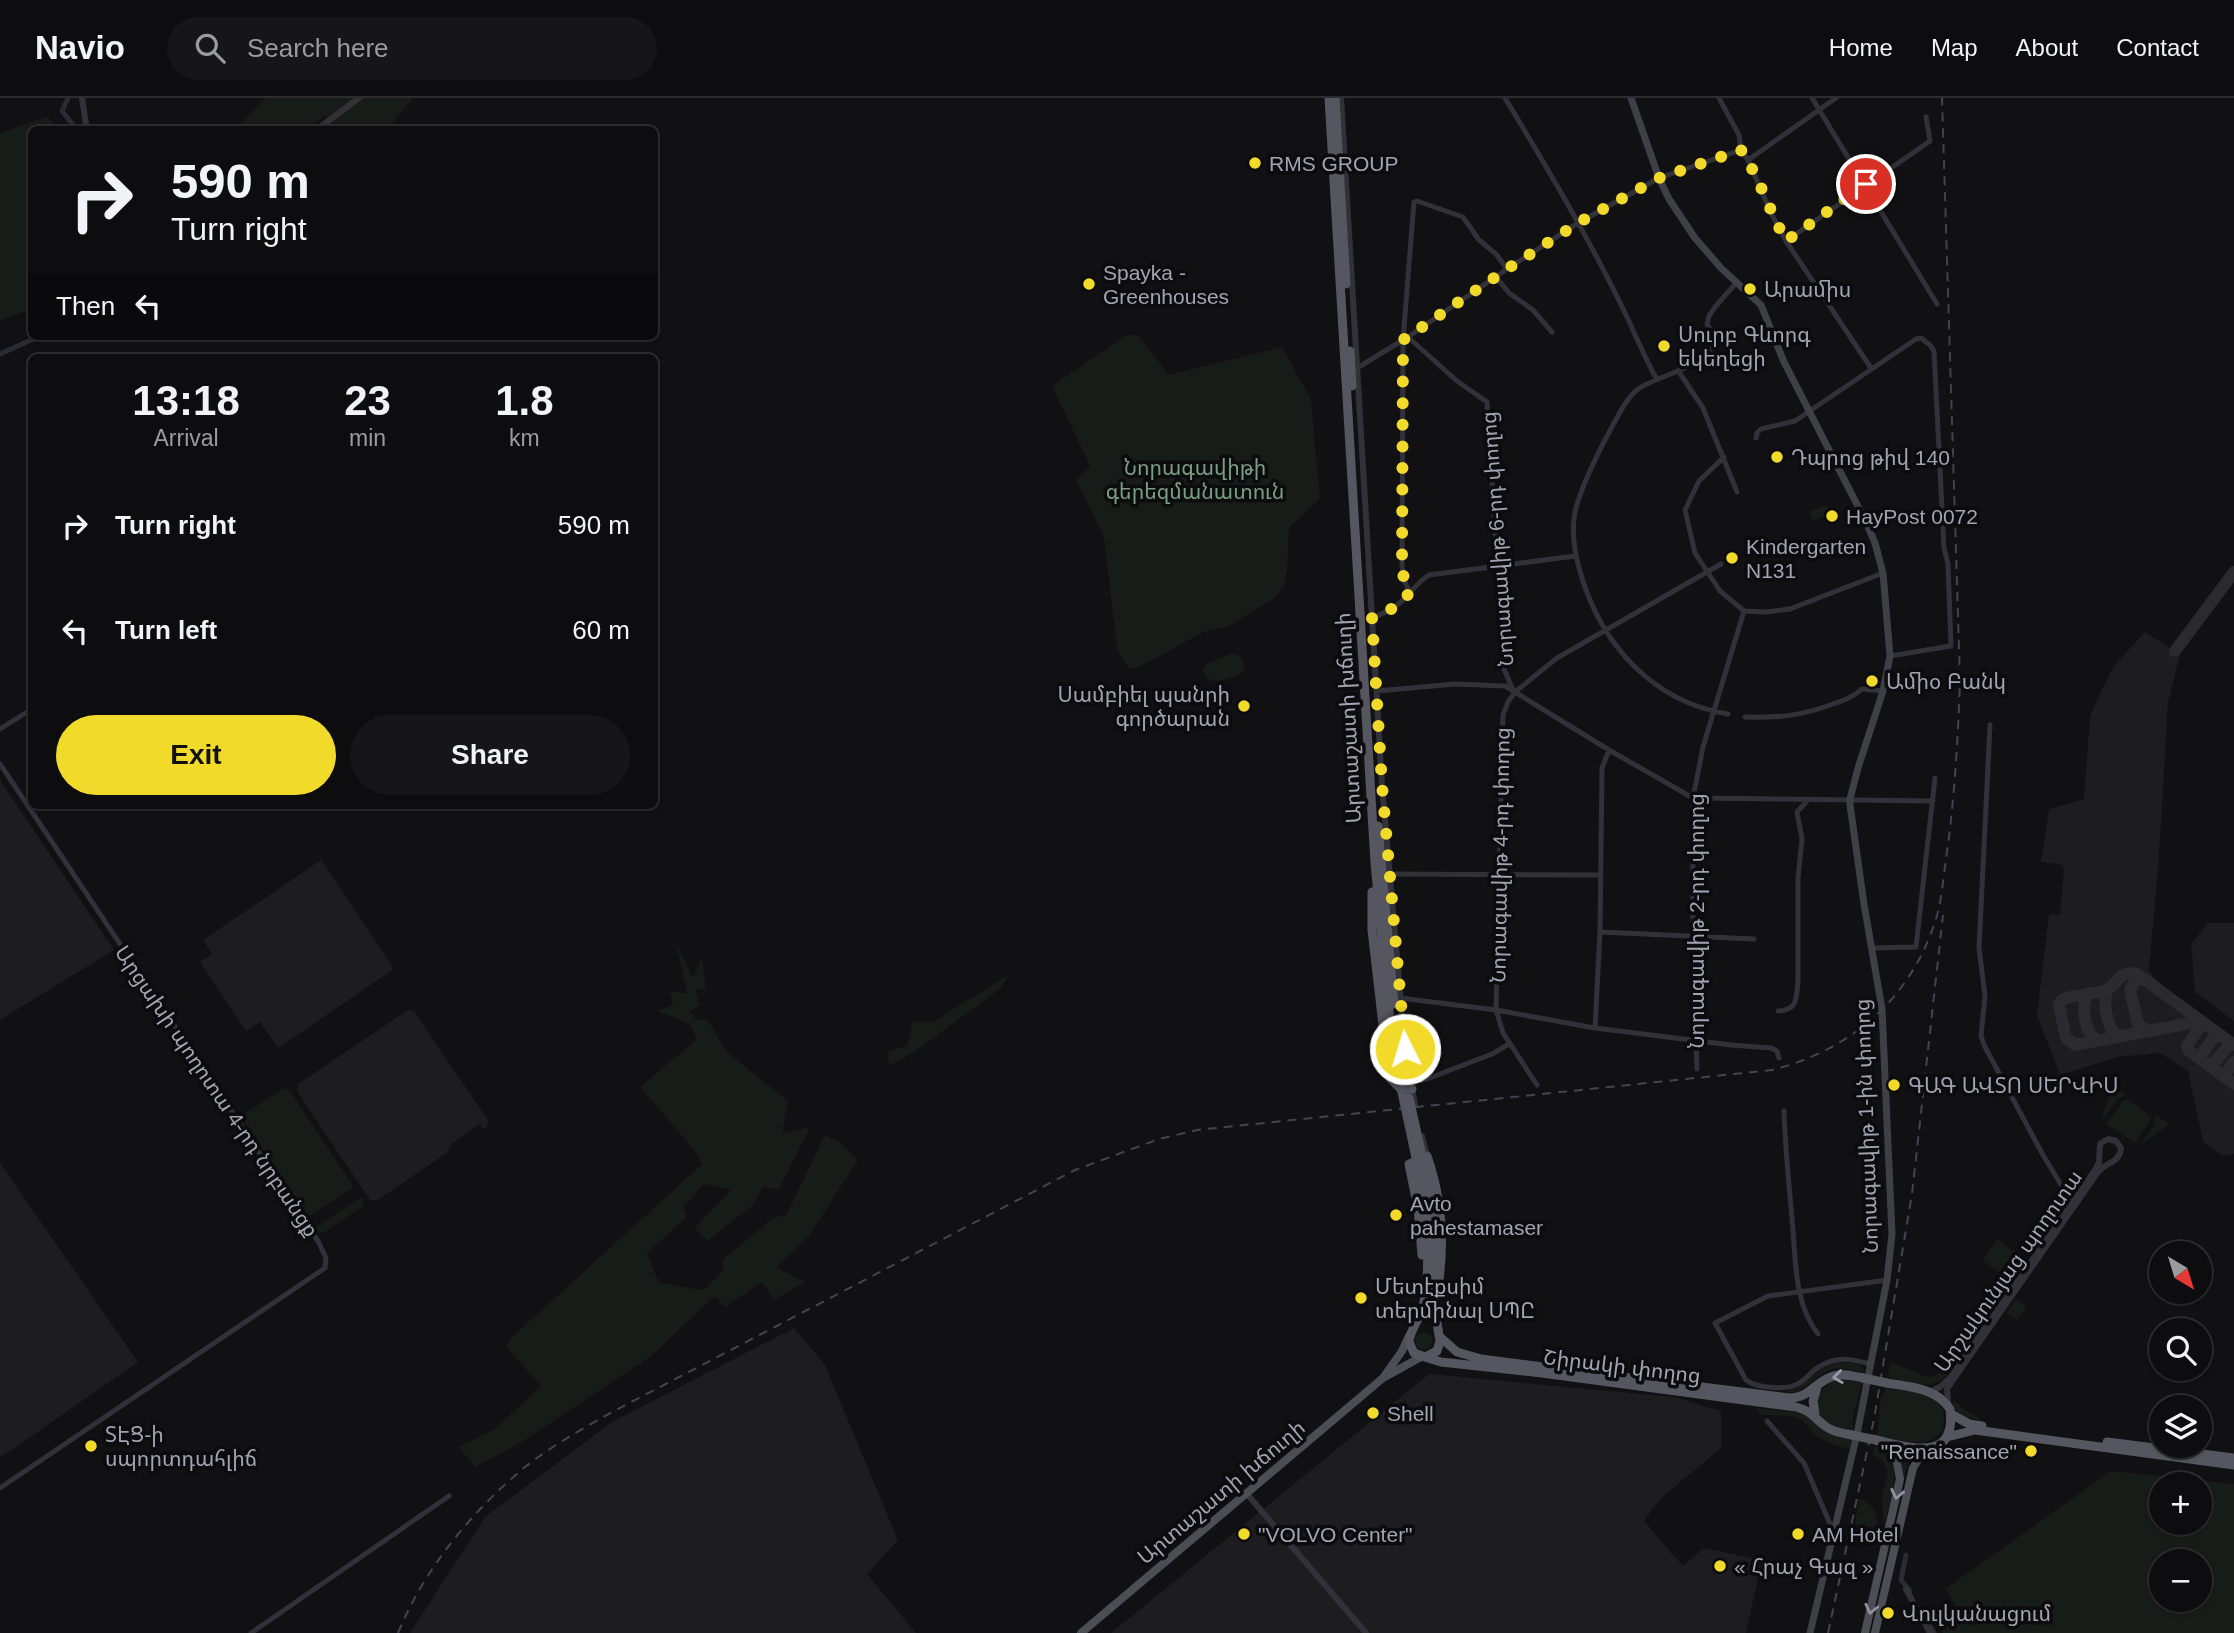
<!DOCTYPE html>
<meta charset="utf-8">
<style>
:root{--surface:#0d0c0e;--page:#161517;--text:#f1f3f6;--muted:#9a9b9e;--line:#2d2c2e;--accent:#f1da29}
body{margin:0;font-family:Helvetica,"Noto Sans Armenian",sans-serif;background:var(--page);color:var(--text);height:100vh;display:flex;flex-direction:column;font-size:26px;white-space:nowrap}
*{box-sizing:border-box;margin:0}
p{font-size:23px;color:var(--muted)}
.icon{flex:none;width:38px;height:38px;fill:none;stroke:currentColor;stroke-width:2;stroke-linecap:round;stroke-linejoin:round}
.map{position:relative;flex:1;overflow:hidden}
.sheet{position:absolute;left:28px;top:256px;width:630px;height:455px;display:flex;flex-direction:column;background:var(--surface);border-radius:10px;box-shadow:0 2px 5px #0004,0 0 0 2px var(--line)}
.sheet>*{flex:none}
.guide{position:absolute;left:28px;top:28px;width:630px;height:214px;border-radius:10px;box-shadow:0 2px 5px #0004,0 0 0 2px var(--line);background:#0d0c0e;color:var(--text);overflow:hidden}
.needle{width:46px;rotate:142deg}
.buttons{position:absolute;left:2149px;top:1143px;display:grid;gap:14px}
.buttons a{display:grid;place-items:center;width:63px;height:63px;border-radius:50%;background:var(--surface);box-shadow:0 2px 5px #0004,0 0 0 2px var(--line);font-size:35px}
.pin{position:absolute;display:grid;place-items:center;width:60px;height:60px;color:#fff;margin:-30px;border:4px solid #fff;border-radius:50%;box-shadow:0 2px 7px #0007}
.me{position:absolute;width:77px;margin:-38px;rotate:355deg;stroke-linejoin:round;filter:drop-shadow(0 0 5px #0008)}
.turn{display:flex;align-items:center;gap:24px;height:147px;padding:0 28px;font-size:32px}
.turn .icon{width:91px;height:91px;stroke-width:2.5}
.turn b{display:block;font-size:49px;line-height:60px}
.then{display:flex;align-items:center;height:66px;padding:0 28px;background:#0003;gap:14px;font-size:26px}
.eta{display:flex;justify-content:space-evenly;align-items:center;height:119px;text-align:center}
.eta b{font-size:42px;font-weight:600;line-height:49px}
.action{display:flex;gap:14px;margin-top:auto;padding:14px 28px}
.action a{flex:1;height:80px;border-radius:42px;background:var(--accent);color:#111;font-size:28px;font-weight:600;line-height:80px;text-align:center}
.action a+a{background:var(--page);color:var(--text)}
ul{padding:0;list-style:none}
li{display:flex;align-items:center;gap:21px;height:105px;padding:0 28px}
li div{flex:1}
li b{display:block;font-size:26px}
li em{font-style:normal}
header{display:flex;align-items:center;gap:42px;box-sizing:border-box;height:98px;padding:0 35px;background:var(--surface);border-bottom:2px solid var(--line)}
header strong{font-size:33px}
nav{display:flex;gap:38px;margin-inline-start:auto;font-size:24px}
.search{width:490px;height:63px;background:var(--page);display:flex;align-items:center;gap:18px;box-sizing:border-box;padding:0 24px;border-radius:38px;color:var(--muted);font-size:26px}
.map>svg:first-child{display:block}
.built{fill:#1d1c1f}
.green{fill:#171c19;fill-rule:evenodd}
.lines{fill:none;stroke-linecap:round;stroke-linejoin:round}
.canal{stroke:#272c35;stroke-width:5}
.taxiway{stroke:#2a2a2f;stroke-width:12}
.minor{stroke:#323137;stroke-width:5}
.tertiary{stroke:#323137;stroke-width:6}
.secondary{stroke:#3f4047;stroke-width:7}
.primary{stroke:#4d4d56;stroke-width:8}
.trunk{stroke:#55565f;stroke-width:9}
.rail{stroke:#44454c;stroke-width:2;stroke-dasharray:9 7;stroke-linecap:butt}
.trunk-bridge{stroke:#55565f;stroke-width:9}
.oneway{stroke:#9a9bab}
.oneway2{stroke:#9192a0}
.route{stroke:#f1da29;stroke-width:12;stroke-dasharray:0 21.6}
.poi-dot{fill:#f1da29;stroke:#0c0b0d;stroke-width:2.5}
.labels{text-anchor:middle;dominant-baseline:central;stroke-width:7;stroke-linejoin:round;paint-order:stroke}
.poi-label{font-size:21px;fill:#a2a3b3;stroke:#0c0b0d;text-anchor:start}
.park-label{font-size:21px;fill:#789e83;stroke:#0c0b0d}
.street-label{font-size:21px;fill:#a2a3b3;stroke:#0c0b0d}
</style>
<header>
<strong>Navio</strong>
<div class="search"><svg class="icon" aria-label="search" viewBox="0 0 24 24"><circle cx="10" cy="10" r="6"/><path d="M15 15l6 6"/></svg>Search here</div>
<nav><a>Home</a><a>Map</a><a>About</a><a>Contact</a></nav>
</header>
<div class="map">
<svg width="2234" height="1535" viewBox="0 0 2234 1535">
<rect width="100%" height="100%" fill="#111012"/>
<path class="built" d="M2145,534L2180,557L2168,605L2159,758L2149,873L2159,885L2234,943V1056L2224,1058L2203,1044L2188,973L2160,955L2117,959L2060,977L2037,917L2049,816L2060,817L2064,770L2060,766L2041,764L2049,711L2084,701L2090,618L2102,591L2114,568Z
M0,682L114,852L0,922Z
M321,762L394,871L278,950L260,924L246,933L200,864L212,856L203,842Z
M2208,825H2234V923L2195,894L2191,846Z
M408,912L414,913L488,1022L487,1029L484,1031L480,1026L450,1047L448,1054L376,1103L370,1102L297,993L298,986Z
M0,1065L138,1264L0,1360Z
M794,1230L825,1267L898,1442L867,1476L916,1535H410L485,1419L612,1324Z
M1429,1276L1674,1299L1721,1313V1350L1659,1402L1644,1423L1683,1468L1704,1450L1762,1462L1746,1535H1111Z"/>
<path class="green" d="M265,0H413L388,31H333L326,17L305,31L235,32Z
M47,18L57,31L32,32L31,211L0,223V35Z
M1137,236L1169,277L1282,249L1311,301L1320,400L1289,430L1287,473L1284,488L1273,501L1229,528L1203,534L1138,570H1128L1117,551L1104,440L1076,382L1090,368L1052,288L1125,238Z
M1826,407L1830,417L1813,423L1809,414Z
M1231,556H1237L1243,562L1245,569L1242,575C1229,581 1208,590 1203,572L1207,565Z
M676,844L693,880L702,858L706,892L695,891L700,907L689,914L696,921L708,922L726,953L788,1003L782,1036L810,1029L779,1092L763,1089L752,1108L707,1143L694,1130L731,1092L704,1086L684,1109L686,1120L647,1155L659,1185L704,1192L723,1173L722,1162L773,1120L786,1117L825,1037L841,1045L858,1062L809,1138L777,1169L805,1184L774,1202L762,1184L725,1209L715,1198L650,1259L520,1345L475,1369L459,1349L495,1331L541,1288L506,1249L511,1240L702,1066L697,1055L640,989L697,941L689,926L657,913L673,907L670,893L687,896Z
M1008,877L1000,891L914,954L889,968L888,953L907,948L913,923L933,924Z
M2112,987L2126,997L2118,1001L2104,1021L2102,1020Z
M284,990L290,993L354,1089L308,1119L244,1023V1016Z
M2124,1002H2129L2151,1018V1022L2135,1045L2106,1026Z
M2156,1017L2170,1026L2140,1047L2154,1027Z
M361,1099L364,1104L362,1109L323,1135H318L315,1130Z
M1997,1141L2025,1161L2010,1182L1982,1162Z
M2016,1201L2027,1208L2017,1222L2006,1215Z
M1415 1243a9 9 0 1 1 18 0a9 9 0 1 1-18 0Z
M1890,1264L1929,1280L1950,1269L1951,1272C1934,1296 1913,1284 1888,1279Z
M1851,1265L1860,1266L1864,1272V1275C1855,1273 1845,1270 1836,1271C1813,1273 1810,1298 1782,1294C1805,1290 1813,1271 1833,1266C1838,1264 1845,1265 1851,1265Z
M1840,1281L1862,1285L1853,1319V1333C1844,1331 1834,1330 1826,1324C1809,1309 1819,1285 1840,1281Z
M1887,1290C1900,1293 1923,1293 1934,1301C1940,1305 1944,1313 1944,1320C1945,1357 1897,1341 1877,1338L1881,1298Z
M1952,1300L1964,1311L1981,1321C1966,1323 1954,1315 1952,1300Z
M1755,1310L1803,1315L1824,1332L1835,1338L1851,1342L1849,1351L1829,1345L1816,1338L1802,1322L1793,1318L1761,1317Z
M1875,1347C1907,1365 1891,1399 1884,1428L1882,1398L1888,1373L1883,1363L1872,1356Z
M1892,1349L1915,1353L1907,1367L1902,1392L1901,1363Z
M2111,1373L2234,1386V1535H1943L1942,1532L1963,1518L1945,1491ZM2161,1386H2200V1424H2161ZM2161,1463H2200V1502H2161Z
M1859,1400C1873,1407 1876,1411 1878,1426L1873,1430L1855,1427Z"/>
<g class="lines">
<path class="canal" d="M68,0L62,13L77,32
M0,256L40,238
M1906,1457L1901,1482L1910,1493
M1922,1514L1934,1535"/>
<path class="taxiway" d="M2175,553L2234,474
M2145,881H2137L2130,892L2138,926L2148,933
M2108,891C2102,903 2107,925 2114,936L2120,938
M2089,895C2080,906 2084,936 2098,942
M2201,923L2075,947L2066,940L2059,907L2061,903L2066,900C2077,897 2098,896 2108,891C2121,884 2117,872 2137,876L2234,947
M2203,924L2187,948L2188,952L2234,986
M2197,959L2201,957L2216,937V934
M2213,970L2212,967L2231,945
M2221,976H2225L2234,964"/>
<path class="minor" d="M1505,0C1548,71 1590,142 1626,217C1636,238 1645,260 1656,280
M1719,0L1739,37L1741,52L1748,62L1771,115L1786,143L1871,270
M1812,0L1937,206
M1748,62L1836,0
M1786,143L1930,43L1926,19
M1496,179L1509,195L1533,212L1552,234
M1408,239L1457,283L1487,304L1504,571L1513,592
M1357,270L1408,239L1507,171L1578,125L1659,80L1741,52
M1679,274L1703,310L1737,394
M1756,340L1757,335L1761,331L1795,323L1916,241L1921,240L1930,247L1934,253L1944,450L1948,466L1951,548L1890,558
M1724,359L1699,383L1685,412L1695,455L1720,493L1744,513L1766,514L1790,511L1883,475
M1410,495L1404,482L1402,467L1403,242L1414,104L1417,103L1463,119L1479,142L1496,156L1507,171
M1372,520C1384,515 1394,511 1403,502C1412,493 1418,484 1429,477L1575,458
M1377,593L1455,586L1505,588L1609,652L1693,700L1933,703
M1728,616C1653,604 1602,547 1581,477C1575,457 1571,434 1575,414C1582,384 1604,343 1619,316C1624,307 1630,297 1638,291C1658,277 1713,268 1715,240L1707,226L1709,218L1715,209L1737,184
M1745,619C1778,620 1801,618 1833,606C1844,602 1853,599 1862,591L1883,593
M1990,627L1979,850L1985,898L1981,938L1985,949L2043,1057L2072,1105
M0,631L32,611
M0,666L318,1143L326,1160L325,1170L0,1390
M1389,776L1600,777
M1600,834L1754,841
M1872,850L1916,849L1935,680
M1400,900L1496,912L1595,930L1731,947L1771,950L1777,953L1779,960
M1778,913C1798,912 1796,901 1798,884V780L1802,741L1797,714L1808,702
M1595,930L1600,834L1602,670L1609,652
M1697,971L1693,839V700L1703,649L1744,513
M1417,983L1427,981L1492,956L1509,946
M1537,987L1503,935L1496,912L1503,617L1508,604L1515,594L1557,560L1721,466
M1784,1013C1785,1049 1789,1085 1792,1121C1796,1159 1793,1204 1818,1236
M1871,1266C1858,1263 1845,1259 1832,1263C1801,1272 1811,1294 1767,1289C1759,1288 1753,1287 1746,1282L1715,1225L1768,1198L1887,1182
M1767,1323L1804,1365L1833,1433
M251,1535L449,1398"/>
<path class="tertiary" d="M82,0L87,32
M1341,0L1382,687L1405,951L1415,1007
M316,32L359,0
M1422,1038L1427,1058
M1930,1294L1940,1289L1950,1280L2095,1072L2099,1064L2100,1046L2108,1041L2116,1043L2121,1050C2120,1065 2106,1064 2098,1074L1953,1282L1947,1291L1948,1305
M1247,1396L1366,1535
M1906,1491L1930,1535"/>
<path class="secondary" d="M1631,0L1659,80L1669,101L1695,140L1721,170L1761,207L1784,264L1866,424L1875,445L1883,475L1890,558L1883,593L1858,670L1850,701V707L1864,806L1882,911L1892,1136L1887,1182L1857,1336L1810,1535"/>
<path class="primary" d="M1383,1280L1402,1253L1409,1238
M1081,1535L1383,1280L1421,1259
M1865,1535L1900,1381L1896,1360L1880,1343
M1875,1535L1913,1370L1924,1352"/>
<path class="trunk" d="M1329,0L1375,765L1390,924L1400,985
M1335,0L1346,186
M1350,253L1352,288
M1378,728L1394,906
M1372,794V832L1389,979L1401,991H1412
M1396,927L1404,978
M1421,1083C1426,1125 1432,1168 1423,1209C1420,1221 1410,1231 1409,1244L1414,1255L1425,1259L1437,1253L1440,1243L1432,1196L1434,1138L1427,1080
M1422,1157L1418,1110L1409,1066L1427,1058C1442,1101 1445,1143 1438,1188
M1439,1238L1457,1254L1481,1261L1789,1300C1811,1300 1816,1282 1834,1278C1843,1275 1854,1278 1863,1280
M1425,1259L1441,1264L1542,1275L1796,1309C1812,1313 1813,1319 1825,1328C1833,1334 1842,1335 1852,1337
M1815,1316L1813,1303L1817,1289
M1951,1316L1969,1326L1982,1328
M1947,1339L1975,1332L2234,1367
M1876,1342C1909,1349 1957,1366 1950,1311C1937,1290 1910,1289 1887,1285
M2107,1344L2234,1360"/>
<path class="rail" d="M398,1535C425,1470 471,1414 525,1369C553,1347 585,1329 616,1312L1075,1072L1159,1041L1197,1032L1772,972C1852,952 1911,900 1936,821C1943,797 1944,771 1948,747C1955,692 1958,638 1960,583L1942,0
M1828,1535L1874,1321L1912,1096L1943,817"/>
<path class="trunk-bridge" d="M1400,985L1421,1083
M1409,1000L1427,1080
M1863,1280L1887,1285
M1852,1337L1876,1342"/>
</g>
<defs><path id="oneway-chevron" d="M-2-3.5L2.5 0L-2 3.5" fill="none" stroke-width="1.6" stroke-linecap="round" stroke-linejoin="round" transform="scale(1.75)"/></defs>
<use class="oneway" href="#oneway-chevron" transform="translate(1838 1279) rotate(173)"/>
<g class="oneway2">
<use href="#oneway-chevron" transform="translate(1897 1396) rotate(102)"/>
<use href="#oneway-chevron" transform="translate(1871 1511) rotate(103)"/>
</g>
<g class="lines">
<path class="route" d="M1405,951L1382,687L1372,520L1389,513L1410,495L1404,482L1402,467L1403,242L1507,171L1578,125L1659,80L1741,52C1759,79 1770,114 1786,143L1866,86"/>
</g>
<g class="poi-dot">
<circle cx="1255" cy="65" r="7"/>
<circle cx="1089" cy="186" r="7"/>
<circle cx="1750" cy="191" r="7"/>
<circle cx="1664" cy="248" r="7"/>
<circle cx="1777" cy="359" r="7"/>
<circle cx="1832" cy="418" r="7"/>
<circle cx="1732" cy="460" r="7"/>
<circle cx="1872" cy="583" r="7"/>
<circle cx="1244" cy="608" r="7"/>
<circle cx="1894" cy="987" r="7"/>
<circle cx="1396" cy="1117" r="7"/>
<circle cx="1361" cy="1200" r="7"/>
<circle cx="1373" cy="1315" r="7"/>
<circle cx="91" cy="1348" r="7"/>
<circle cx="2031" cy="1353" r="7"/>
<circle cx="1244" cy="1436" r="7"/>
<circle cx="1798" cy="1436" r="7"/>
<circle cx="1720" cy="1468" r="7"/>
<circle cx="1888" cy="1515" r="7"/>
</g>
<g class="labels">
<g class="poi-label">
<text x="1269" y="65">RMS GROUP</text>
<text x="1103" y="174">Spayka -<tspan x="1103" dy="24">Greenhouses</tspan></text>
<text x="1764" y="191">Արամիս</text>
<text x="1678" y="236">Սուրբ Գևորգ<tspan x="1678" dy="24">եկեղեցի</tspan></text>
<text x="1791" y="359">Դպրոց թիվ 140</text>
<text x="1846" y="418">HayPost 0072</text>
<text x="1746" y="448">Kindergarten<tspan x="1746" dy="24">N131</tspan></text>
<text x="1886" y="583">Ամիօ Բանկ</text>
<text x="1230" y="596" text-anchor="end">Սամբիել պանրի<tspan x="1230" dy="24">գործարան</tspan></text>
<text x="1908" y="987">ԳԱԳ ԱՎՏՈ ՍԵՐՎԻՍ</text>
<text x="1410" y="1105">Avto<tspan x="1410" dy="24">pahestamaser</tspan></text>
<text x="1375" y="1188">Մետէքսիմ<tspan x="1375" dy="24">տերմինալ ՍՊԸ</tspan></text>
<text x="1387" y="1315">Shell</text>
<text x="105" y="1336">ՏԷՑ-ի<tspan x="105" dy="24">սպորտդահլիճ</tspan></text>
<text x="2017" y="1353" text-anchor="end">"Renaissance"</text>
<text x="1258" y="1436">"VOLVO Center"</text>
<text x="1812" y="1436">AM Hotel</text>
<text x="1734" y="1468">« Հրաչ Գազ »</text>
<text x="1902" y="1515">Վուլկանացում</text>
</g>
<g class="park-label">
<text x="1195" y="369">Նորագավիթի<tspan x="1195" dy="24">գերեզմանատուն</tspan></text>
</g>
<g class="street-label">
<text transform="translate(1497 441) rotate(-94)">Նորագավիթ 6-րդ փողոց</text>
<text transform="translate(1348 620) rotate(-93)">Արտաշատի խճուղի</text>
<text transform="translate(1500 757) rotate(-89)">Նորագավիթ 4-րդ փողոց</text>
<text transform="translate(1696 823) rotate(-90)">Նորագավիթ 2-րդ փողոց</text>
<text transform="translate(217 993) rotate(56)">Արցախի պողոտա 4-րդ նրբանցք</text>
<text transform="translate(1866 1028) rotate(-92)">Նորագավիթ 1-ին փողոց</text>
<text transform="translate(2008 1173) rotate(-55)">Արշակունյաց պողոտա</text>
<text transform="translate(1622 1268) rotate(7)">Շիրակի փողոց</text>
<text transform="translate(1221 1394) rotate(-40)">Արտաշատի խճուղի</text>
</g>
</g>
</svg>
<div class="buttons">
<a><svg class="needle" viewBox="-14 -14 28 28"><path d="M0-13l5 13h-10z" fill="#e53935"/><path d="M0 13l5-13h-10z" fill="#9a9b9e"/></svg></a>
<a><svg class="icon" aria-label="search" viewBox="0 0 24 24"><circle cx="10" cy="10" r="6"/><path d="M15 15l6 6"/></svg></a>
<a><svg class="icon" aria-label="layers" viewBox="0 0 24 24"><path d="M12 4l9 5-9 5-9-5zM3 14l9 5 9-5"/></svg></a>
<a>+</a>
<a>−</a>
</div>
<div class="pin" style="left:1866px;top:86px;background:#d93025"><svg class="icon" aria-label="arrive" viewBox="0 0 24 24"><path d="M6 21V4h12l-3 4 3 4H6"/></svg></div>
<svg class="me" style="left:1405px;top:951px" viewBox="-20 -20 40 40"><circle r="17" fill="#f1da29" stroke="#fff" stroke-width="3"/><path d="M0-11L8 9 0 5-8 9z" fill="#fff"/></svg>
<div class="guide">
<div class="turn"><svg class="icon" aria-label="right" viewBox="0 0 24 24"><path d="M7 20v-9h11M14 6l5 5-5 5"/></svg><div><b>590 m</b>Turn right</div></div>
<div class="then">Then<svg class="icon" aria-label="left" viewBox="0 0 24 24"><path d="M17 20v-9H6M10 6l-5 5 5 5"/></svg></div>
</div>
<section class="sheet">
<div class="eta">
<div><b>13:18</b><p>Arrival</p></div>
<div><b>23</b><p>min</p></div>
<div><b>1.8</b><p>km</p></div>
</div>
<ul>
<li><svg class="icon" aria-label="right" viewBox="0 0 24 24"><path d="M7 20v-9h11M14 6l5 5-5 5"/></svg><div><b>Turn right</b></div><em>590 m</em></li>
<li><svg class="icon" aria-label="left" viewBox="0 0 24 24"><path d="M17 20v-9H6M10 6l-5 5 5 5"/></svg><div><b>Turn left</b></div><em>60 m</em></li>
</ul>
<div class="action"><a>Exit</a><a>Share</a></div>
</section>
</div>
